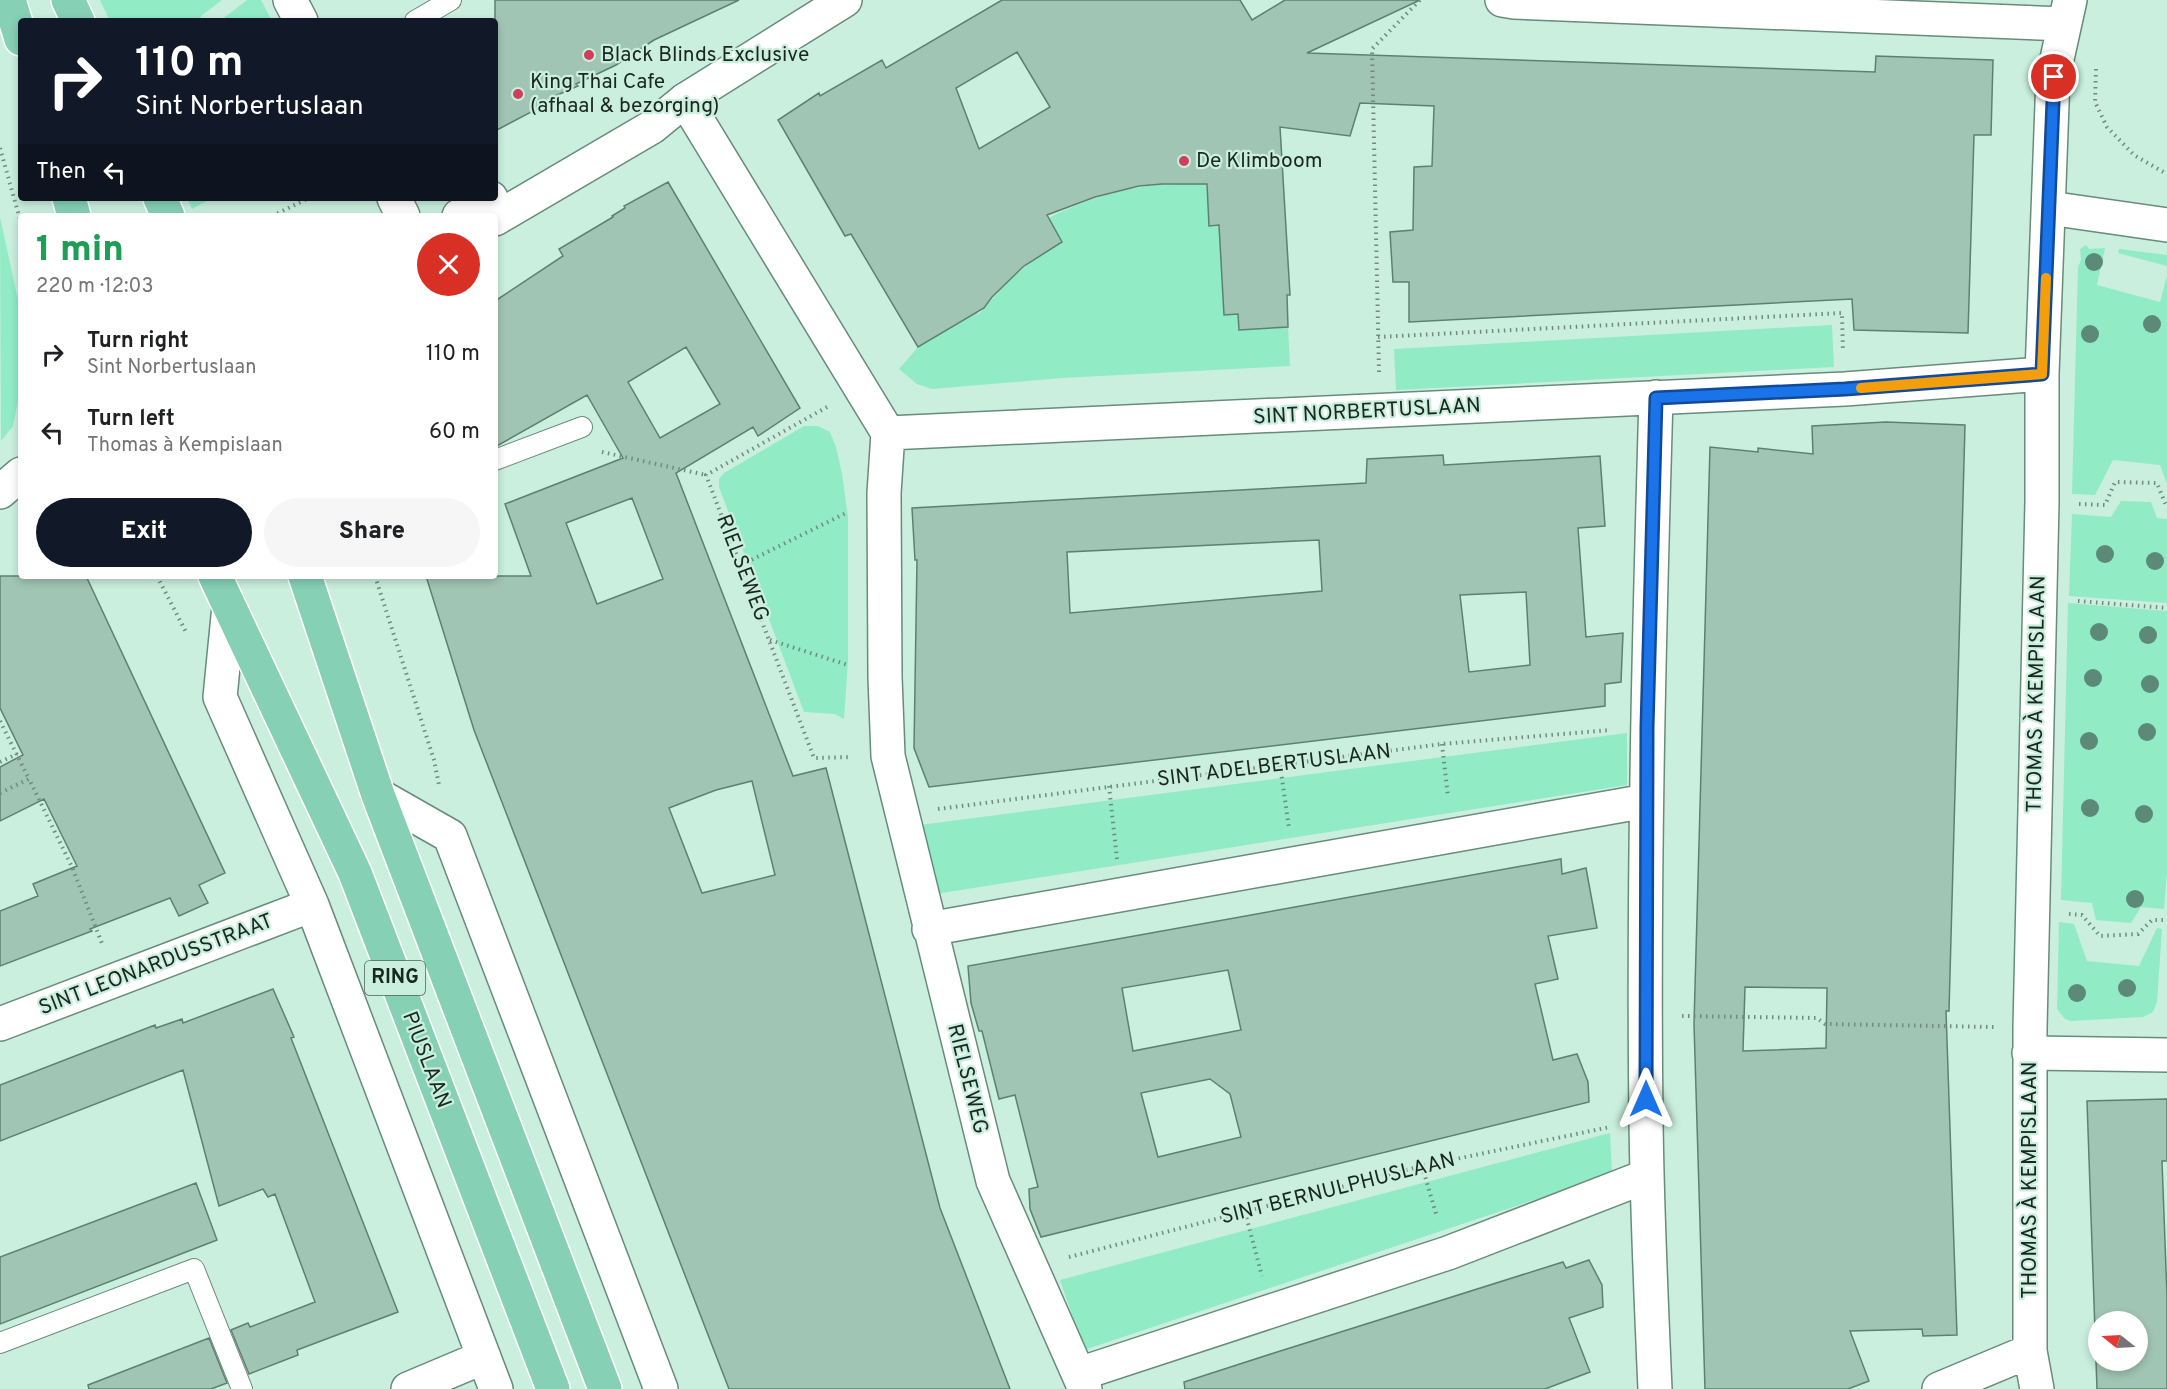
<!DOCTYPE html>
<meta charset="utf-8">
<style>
:root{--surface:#fff;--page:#f6f6f6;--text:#202124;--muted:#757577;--accent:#111827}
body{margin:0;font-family:Overpass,sans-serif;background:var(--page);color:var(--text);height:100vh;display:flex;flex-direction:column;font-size:22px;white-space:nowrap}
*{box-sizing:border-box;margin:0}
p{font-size:20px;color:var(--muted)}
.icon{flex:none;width:33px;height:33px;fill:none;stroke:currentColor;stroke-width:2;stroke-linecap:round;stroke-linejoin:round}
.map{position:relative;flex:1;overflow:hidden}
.drawer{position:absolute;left:18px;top:213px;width:480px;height:366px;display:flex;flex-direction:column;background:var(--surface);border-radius:6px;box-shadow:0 3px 9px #0003}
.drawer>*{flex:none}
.guide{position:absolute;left:18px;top:18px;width:480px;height:183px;border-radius:6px;box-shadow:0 3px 9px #0003;background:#111827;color:#fff;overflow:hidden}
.needle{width:39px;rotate:288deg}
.buttons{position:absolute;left:2088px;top:1311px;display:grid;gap:12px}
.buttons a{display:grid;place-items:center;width:60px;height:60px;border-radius:50%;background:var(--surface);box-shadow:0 3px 9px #0003;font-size:30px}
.pin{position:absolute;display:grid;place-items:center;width:51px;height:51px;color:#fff;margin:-26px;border:3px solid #fff;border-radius:50%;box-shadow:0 2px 6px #0007}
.me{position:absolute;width:66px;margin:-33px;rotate:0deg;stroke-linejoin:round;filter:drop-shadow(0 0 4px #0008)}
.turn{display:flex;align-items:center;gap:21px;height:126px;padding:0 18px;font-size:27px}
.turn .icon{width:78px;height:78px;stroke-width:2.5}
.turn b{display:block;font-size:42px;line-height:51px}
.then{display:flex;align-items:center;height:57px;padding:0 18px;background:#0003;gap:12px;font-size:22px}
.round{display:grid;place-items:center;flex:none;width:63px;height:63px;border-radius:32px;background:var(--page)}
.head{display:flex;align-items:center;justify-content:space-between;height:102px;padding:0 18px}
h1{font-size:36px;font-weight:800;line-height:45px;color:#1e9e55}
.cta{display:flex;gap:12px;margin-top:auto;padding:12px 18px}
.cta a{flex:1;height:69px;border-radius:36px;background:var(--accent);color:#fff;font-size:24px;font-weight:800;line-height:69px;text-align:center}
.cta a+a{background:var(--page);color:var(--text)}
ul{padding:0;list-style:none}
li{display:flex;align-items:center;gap:18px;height:78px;padding:0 18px}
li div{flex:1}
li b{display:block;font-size:22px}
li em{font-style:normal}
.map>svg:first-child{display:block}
.green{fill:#91ebc5}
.building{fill:#a1c5b4;stroke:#5e8071;stroke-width:1.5;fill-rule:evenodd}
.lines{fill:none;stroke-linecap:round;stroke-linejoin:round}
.service-casing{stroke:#698b7b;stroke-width:22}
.minor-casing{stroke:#698b7b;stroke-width:36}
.tertiary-casing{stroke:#698b7b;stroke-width:36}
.primary-casing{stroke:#fff;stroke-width:36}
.path{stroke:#728b7f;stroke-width:4;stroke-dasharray:1.5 4.5;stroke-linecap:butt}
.service{stroke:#fff;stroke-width:20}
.minor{stroke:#fff;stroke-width:33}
.tertiary{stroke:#fff;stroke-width:33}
.primary{stroke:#86d0b6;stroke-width:33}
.tree{fill:#5d8979}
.route-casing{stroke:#114b97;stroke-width:15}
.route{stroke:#1a73e8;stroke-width:10}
.slow{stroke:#f59e0b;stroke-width:10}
.poi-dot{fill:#d03f57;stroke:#caefde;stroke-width:2}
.labels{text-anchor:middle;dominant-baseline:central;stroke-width:4.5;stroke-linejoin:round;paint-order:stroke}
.shield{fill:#caefde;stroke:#4e6359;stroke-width:1.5}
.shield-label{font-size:20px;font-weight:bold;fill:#192720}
.poi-label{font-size:21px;fill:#192720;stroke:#caefde;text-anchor:start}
.street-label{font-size:21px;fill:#192720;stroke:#caefde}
</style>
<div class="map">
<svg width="2167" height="1389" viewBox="0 0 2167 1389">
<rect width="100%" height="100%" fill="#caefde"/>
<path class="green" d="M100,0H222L201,16L200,21H110Z
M247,0H261L272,21H220Z
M1206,171L1209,226L1219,225L1224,314H1238L1239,330L1288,327L1290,366L1062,378L932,389L917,384L899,369L918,347L978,311L977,313L979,314L1008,281L1043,253L1047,219C1094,195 1141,182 1195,184Z
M187,198H212L192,209Z
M0,217L21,314V385L13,426L1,441Z
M2086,245L2089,249L2105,248L2097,285L2160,302L2167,276V484L2160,465L2113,460L2095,495L2072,494L2078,267L2081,260L2080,249Z
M2119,249L2167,255V266L2118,253Z
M1832,325L1834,367L1396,390L1394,349Z
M804,426H818L830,432L836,447L842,474L848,517V660L844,719L835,714L804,712L719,487V479L724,473Z
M2121,501L2151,502L2157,518L2167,519V603L2069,596L2072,514L2111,517Z
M2068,603L2167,611V872L2164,909L2141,907L2131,923L2096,920L2092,903L2061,900Z
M1627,733V785L935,894L920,825Z
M2059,922L2074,924L2087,961L2139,966L2157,928L2162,929L2157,1002L2153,1012L2143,1017L2071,1021L2065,1019L2057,1009Z
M1610,1133L1612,1174L1084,1350L1060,1280Z"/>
<path class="building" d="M495,0H739L654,40L616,65L576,84L578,86L555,96L556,99L495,131Z
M1002,0H1240L1252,20L1285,0H1420L1307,53L1875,72L1876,56L1993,60L1991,135H1974L1968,333L1854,330L1852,299L1409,322V282H1393L1390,232L1413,230L1414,167L1432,166L1434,106L1360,103L1350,136L1280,127L1290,295H1287L1288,327L1239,330L1238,314L1224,315L1219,225L1209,226L1207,184H1162L1139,186L1095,197L1047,215L1062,242L1024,266L992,297L984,308L918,347L851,234L845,236L778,120L819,93L820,96L882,60L886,68ZM1017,52L1050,107L979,149L956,88Z
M668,182L800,408L758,436L753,427L676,473L793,776L826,768L940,1208L1010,1389H729L474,730L426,576H531L505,504L623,458L587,395L495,447V301L563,256L559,249L613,217L612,216L625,208L624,206ZM686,347L720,404L660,438L628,382ZM632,498L663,579L597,604L566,523ZM752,781L775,875L702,893L669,808L716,790Z
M1886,422L1965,425L1949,1011H1946L1957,1335L1923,1336L1922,1329L1850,1331L1869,1381L1848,1389H1705L1694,1024L1710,447L1758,452V448L1813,454L1812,426ZM1745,987L1827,988L1826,1048L1743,1051Z
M1443,455L1444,465L1600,456L1605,526L1578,528L1586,637L1623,633L1621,682L1605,684V706L929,787L914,748L917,560H915L912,508L1366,483L1367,459ZM1319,540L1322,591L1070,613L1067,552ZM1526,592L1530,665L1469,672L1460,595Z
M0,576H86L225,873L199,885L208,903L179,916L170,898L90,929L92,931L0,966V911L38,896L33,884L77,866L44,799L0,821V767L23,755L0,708Z
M1561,859L1562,874L1586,868L1597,928L1548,936L1558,979L1535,984L1553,1060L1577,1054L1588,1082L1589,1102L1041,1237L1030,1209L1029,1189L1038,1187L1015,1095L999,1099L982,1031H979L971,1003L968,966ZM1228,970L1241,1030L1133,1051L1122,988ZM1210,1079L1230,1094L1241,1137L1158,1157L1141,1093Z
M273,989L294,1037L291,1038L398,1312L297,1350L298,1355L249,1374L231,1330L248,1323L250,1327L315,1302L275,1194L268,1197L263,1189L219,1206L183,1070L0,1141V1085L155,1025L156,1028L182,1019L183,1023Z
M2167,1099V1161H2162L2167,1296V1389H2097L2087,1101ZM2098,1322H2138V1360H2098Z
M196,1183L217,1240L0,1324V1257Z
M1589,1260L1602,1285L1603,1307L1569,1318L1590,1372L1545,1389H1185L1184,1382L1274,1353L1563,1262L1566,1268Z
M209,1338L227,1383L211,1389H89L88,1385Z"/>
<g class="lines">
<g class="service-casing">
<path id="service" d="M415,21L451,0
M495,460L582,427
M0,1343L194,1269L242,1389"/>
</g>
<g class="minor-casing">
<path id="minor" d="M290,0L301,21
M1502,0L1514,2L2064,24
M685,100L888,433L884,493L885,677L888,756L993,1181L1085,1389
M394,198L403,216
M2049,208L2167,225
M888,433L1845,389L2042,374
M229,606L220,697L312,905L496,1389
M378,795L450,836L661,1389
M929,929L1646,801
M0,1024L312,905
M2029,1053L2167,1055
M1079,1374L1448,1253L1647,1176
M408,1389L484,1357
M1655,1389C1651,1299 1647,1210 1646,1120C1643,879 1649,638 1656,397
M1939,1389L2030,1351
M2037,1389L2030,1351V1028L2042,502V374L2053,77L2070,0"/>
</g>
<g class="tertiary-casing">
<path id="tertiary" d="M459,216L491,198
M495,219L652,127L685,100L845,0
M0,492L21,474"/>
</g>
<g class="primary-casing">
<path id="primary" d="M9,0L21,39
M68,0L78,21
M69,198L74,216
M160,198L168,216
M215,576L355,873L553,1389
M305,576L378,795L605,1389"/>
</g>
<path class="path" d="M2096,69L2095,102L2107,127L2134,155L2167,174
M0,148L21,223
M272,216L309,198
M1378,337L1842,313L1843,352
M1379,372L1372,49L1420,0
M827,407L706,475L814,758L851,757
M602,452L706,475
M2079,504L2105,505L2115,482L2157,483L2167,508
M741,565L848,512
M157,576L187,634
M375,576L434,760L439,785
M2078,601L2167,608
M770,640L848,665
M0,721L29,779
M1442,744L1448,797
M0,762L17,754
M1280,765L1289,828
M1109,786L1117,859
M0,793L29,779L72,867L103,946
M938,809L1442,744L1610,730
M2069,914L2082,915L2100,936L2138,934L2152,920H2167
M1682,1016L1817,1018L1825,1024L1994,1027
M1422,1166L1437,1217
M1245,1212L1262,1276
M1069,1257L1422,1166L1610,1127"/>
<use href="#service" class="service"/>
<use href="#minor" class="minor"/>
<use href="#tertiary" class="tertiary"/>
<use href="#primary" class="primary"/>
</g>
<g class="tree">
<circle cx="2094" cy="262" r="9"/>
<circle cx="2152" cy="324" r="9"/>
<circle cx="2090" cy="334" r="9"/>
<circle cx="2105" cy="554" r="9"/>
<circle cx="2155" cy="561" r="9"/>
<circle cx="2099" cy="632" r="9"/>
<circle cx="2148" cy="635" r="9"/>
<circle cx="2093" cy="678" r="9"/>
<circle cx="2150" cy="684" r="9"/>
<circle cx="2147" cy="732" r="9"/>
<circle cx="2089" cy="741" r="9"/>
<circle cx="2090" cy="808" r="9"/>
<circle cx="2144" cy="814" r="9"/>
<circle cx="2135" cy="899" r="9"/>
<circle cx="2127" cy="988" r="9"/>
<circle cx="2077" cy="993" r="9"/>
</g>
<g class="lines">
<g class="route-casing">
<path id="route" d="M1646,1099L1647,727L1656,398L1845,389L2042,374L2054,77"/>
</g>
<use href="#route" class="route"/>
<path class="slow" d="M1861,388L2042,374L2046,278"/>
</g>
<g class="poi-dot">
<circle cx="589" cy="55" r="6"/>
<circle cx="518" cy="94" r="6"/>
<circle cx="1184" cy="161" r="6"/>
</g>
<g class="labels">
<rect class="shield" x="365" y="961" width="60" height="34" rx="4.5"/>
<g class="shield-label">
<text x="395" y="978">RING</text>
</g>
<g class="poi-label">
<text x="601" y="55">Black Blinds Exclusive</text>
<text x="530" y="82">King Thai Cafe<tspan x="530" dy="24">(afhaal &amp; bezorging)</tspan></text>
<text x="1196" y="161">De Klimboom</text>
</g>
<g class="street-label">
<text transform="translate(1367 412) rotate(-3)">SINT NORBERTUSLAAN</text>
<text transform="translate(742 568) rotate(69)">RIELSEWEG</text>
<text transform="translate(2037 694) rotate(-89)">THOMAS À KEMPISLAAN</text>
<text transform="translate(1274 766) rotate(-7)">SINT ADELBERTUSLAAN</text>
<text transform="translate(156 965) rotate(-21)">SINT LEONARDUSSTRAAT</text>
<text transform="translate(426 1060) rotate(69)">PIUSLAAN</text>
<text transform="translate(967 1079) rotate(76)">RIELSEWEG</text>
<text transform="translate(2030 1180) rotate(-90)">THOMAS À KEMPISLAAN</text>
<text transform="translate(1338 1189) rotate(-14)">SINT BERNULPHUSLAAN</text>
</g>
</g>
</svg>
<div class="buttons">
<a><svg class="needle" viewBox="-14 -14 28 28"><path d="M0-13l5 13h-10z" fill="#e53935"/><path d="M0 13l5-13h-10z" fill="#757577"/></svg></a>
</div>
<div class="pin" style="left:2054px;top:77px;background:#d93025"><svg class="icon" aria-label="arrive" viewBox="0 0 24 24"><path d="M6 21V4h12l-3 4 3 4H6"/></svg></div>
<svg class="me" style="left:1646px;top:1099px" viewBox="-20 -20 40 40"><path d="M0-17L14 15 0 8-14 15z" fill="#1a73e8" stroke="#fff" stroke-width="4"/></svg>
<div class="guide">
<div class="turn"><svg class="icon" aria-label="right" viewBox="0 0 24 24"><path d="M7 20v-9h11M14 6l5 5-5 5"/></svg><div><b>110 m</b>Sint Norbertuslaan</div></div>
<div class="then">Then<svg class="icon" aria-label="left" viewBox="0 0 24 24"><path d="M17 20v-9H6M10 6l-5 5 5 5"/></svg></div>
</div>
<section class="drawer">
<div class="head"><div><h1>1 min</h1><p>220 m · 12:03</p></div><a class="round" style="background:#d93025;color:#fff"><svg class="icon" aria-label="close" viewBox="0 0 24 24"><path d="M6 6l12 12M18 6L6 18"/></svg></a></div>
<ul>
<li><svg class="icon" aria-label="right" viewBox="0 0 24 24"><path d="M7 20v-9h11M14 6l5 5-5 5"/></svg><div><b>Turn right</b><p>Sint Norbertuslaan</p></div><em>110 m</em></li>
<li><svg class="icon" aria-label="left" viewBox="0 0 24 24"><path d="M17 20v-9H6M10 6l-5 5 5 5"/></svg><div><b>Turn left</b><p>Thomas à Kempislaan</p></div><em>60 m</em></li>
</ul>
<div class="cta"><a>Exit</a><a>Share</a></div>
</section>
</div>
